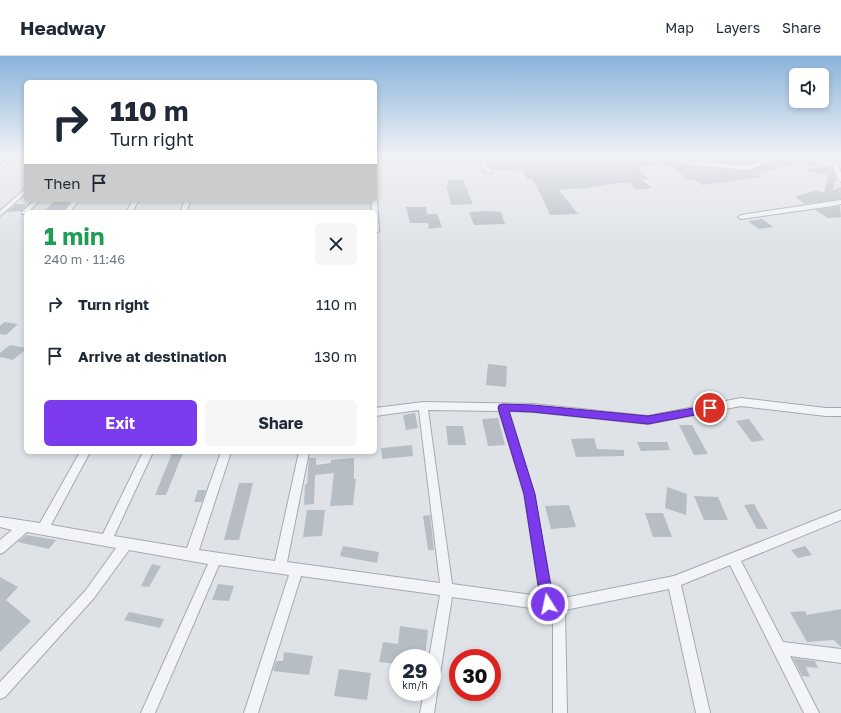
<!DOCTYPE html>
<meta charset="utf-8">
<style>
:root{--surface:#fff;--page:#f6f6f7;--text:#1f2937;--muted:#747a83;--line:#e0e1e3;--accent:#7c3aed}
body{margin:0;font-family:"Golos Text",sans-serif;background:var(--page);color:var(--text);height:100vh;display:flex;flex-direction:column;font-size:15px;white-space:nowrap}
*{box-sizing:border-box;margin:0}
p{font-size:13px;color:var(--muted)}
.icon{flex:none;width:22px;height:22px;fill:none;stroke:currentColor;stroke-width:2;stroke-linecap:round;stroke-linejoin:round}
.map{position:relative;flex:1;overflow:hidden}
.drawer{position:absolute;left:24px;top:154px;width:353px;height:244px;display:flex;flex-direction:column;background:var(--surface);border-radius:6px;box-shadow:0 2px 6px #0003}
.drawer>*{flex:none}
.banner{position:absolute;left:24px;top:24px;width:353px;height:122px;border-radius:6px;box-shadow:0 2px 6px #0003;background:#fff;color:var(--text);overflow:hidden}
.buttons{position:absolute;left:789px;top:12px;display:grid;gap:8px}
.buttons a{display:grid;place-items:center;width:40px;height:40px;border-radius:6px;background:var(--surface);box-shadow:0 2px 6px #0003;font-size:20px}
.speed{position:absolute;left:389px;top:593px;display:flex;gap:8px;font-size:20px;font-weight:700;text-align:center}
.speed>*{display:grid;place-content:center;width:52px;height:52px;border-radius:50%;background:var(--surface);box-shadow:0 2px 6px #0003;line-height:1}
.speed small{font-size:10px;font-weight:400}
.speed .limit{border:6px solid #d22;background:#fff;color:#111}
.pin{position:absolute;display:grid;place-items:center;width:34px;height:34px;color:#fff;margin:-17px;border:2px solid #fff;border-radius:50%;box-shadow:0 1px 4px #0007}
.me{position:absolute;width:44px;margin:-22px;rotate:350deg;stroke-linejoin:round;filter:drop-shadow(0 0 3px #0008)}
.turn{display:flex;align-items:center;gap:14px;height:84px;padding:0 20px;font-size:18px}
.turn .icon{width:52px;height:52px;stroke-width:2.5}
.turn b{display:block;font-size:28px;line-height:34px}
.then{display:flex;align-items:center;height:38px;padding:0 20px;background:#0003;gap:8px;font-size:15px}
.round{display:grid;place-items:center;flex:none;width:42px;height:42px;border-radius:6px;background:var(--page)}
.summary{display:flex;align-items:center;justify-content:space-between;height:68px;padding:0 20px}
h1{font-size:24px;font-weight:700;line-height:30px;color:#1e9e55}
.button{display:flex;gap:8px;margin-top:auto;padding:8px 20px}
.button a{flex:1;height:46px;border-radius:6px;background:var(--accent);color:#fff;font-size:16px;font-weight:700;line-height:46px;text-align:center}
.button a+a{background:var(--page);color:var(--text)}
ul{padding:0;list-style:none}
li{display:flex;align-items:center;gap:12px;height:52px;padding:0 20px}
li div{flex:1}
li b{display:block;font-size:15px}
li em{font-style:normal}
header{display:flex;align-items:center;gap:24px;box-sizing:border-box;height:56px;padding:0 20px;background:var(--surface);border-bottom:1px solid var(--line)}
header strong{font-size:19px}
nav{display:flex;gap:22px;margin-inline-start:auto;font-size:14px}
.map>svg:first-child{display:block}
.building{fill:#b6bdc5}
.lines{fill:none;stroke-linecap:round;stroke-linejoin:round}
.minor-casing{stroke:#a4aab2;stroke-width:2}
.minor{fill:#f2f4f7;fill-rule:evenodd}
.route{fill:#7c3aed;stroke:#51269a}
</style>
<header>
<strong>Headway</strong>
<nav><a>Map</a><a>Layers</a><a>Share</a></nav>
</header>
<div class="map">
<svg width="841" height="657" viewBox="0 0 841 657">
<rect width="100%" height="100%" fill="#dfe3e8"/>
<path class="building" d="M486,100H590L591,105L639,102L637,100H679V104L674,105L679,108L748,115L766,108L775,102L788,104L780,102L781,100H816L817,111L806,108L804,109L798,107L794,111L787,109L757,118L763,121L702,129L694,124H688L672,110H666L662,107L637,112L649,123L642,124L652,132L637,134L629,127H616L582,133L580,132L559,134L578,158L550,159L535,127L531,123L528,124L521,113L493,114Z
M706,100H766L747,108L719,106Z
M831,110L836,122L833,134L841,131V143L805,148L795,141L816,134L824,137L828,119L807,115V113Z
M448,124H463L473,148L451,149L446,129H448Z
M55,144H71L63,156H44Z
M16,148H25V151L21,155L7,156Z
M840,150L841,161L828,162L815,154Z
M406,151H426L427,158H437L442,171L429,173L428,167H410Z
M488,155L501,156L505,168L474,169L469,156Z
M762,163L773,171L759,173L748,165Z
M4,266L18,268L6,279L0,278V270Z
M10,289L26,292V293L13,304L0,301V297Z
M488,308L507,310L506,331L486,329Z
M415,357L418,372L406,374L403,359Z
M498,362L505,389L488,390L482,363Z
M749,363L764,384L752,386L736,365Z
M679,369H692L708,398L694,399Z
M446,370H463L466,389H448Z
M594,382L597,393L624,394V400L576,401L571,383Z
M637,386H667L670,394L641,395Z
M412,389L413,400L382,403L381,392Z
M172,397H183L166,439H155Z
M309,402H316V409L331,407V404L354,402V423H356L353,449L330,450L334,417L315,419L314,448L304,449L305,428H307Z
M239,427H253L239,484H224Z
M667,431L687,438L686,459L665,452Z
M198,434H206L202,446H194Z
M694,440L718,441L728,464H704Z
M754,448L768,473H757L744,449Z
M569,449L576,471L551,473L545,450Z
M307,454H325L322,480L303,481Z
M645,457H663L672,481H653Z
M430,459L434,494H428L423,460Z
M26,479L56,484L49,493L18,486Z
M343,490L379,496L377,507L340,500Z
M805,490L812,499L798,502L791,494Z
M152,508L161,510L149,531L141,530Z
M0,521L18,531L6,544L31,565L0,596Z
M218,528L234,530L229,545L212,544Z
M841,553V591L834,584L807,586L790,556L805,555L807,559Z
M129,556L164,563L160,572L124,564Z
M400,570L428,574L425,602H398V608L379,606L383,586L398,588Z
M284,596L313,600L309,619L273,615L276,605H283Z
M793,602L815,605L818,612L806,611L810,621L802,620Z
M339,613L371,617L367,644L334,640Z"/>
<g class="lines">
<g class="minor-casing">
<path id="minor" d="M12,100H18L0,113V109Z
M479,100H484L491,116L490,117L485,116Z
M769,100H775L765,107L748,114L691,109L688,107L691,105L747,110L761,105Z
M829,100H835L841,117V126L838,124Z
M26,132V137L0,160V155Z
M375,142L377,144L379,175L376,177L375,156H372L371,144H375Z
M34,144H40L28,156H26V158H22V156Z
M73,144H79L70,156H64Z
M133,144H139L132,156H126Z
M185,144H191L186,156H180Z
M841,144V148L833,150L741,163L738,161L741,159Z
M741,342L826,352H841V360H826L741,350L648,368L533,356L509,355L534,438L553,542L559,543L674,520L841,454V464L741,505L783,586L841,593V607L790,600L819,657H804L730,509L681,529L710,657H696L669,533L565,554L567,657H553V555L452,541L434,657H420L424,636H432V602H429L440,539L301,520L258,657H244L289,519L219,509L155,657H141L208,508L129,494L94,542L5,641L0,643V626L86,534L116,492L27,476L4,496L0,498V484L12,474L0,471V461L40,467L80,396H90L51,469L103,478L143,396H153L114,480L187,492L221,396H231L199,494L275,505L299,396H309L287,506L440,527L419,354L375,360V352L423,346L533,348L648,360ZM428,354L499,355L524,438L540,540L452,528Z"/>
</g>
<use href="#minor" class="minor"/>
</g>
<linearGradient id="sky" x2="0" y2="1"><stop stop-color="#89b4db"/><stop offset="0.52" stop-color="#f1f2f5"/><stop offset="1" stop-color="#f1f2f5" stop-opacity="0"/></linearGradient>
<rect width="841" height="192" fill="url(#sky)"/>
<path class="route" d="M503,348L533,349L648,360L710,349L713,350L714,352L713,355L710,356L648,368L533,356L509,355L535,438L554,548L552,552L548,554L543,552L541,548L524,438L498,352L499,349Z"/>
</svg>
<div class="buttons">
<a><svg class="icon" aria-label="sound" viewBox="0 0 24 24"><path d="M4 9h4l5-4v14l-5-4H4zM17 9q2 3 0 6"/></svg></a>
</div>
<div class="speed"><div>29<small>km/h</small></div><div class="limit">30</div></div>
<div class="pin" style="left:710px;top:352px;background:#d93025"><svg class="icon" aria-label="arrive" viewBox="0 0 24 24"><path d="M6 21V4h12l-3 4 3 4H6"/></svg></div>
<svg class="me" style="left:548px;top:548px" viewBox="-20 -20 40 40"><circle r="17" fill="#7c3aed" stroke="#fff" stroke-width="3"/><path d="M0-11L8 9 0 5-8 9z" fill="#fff"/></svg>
<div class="banner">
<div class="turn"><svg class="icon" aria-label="right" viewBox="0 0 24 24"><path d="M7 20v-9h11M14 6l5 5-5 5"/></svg><div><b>110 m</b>Turn right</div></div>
<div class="then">Then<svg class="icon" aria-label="arrive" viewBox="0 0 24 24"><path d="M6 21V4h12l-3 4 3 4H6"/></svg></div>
</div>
<section class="drawer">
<div class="summary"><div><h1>1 min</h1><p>240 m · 11:46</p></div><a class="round"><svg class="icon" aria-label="close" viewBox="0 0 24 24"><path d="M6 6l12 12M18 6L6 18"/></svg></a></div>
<ul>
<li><svg class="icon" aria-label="right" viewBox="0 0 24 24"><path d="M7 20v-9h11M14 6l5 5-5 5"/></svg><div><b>Turn right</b></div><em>110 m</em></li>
<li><svg class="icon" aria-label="arrive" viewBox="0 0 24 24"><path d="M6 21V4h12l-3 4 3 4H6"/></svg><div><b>Arrive at destination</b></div><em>130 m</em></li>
</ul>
<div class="button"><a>Exit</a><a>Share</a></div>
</section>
</div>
